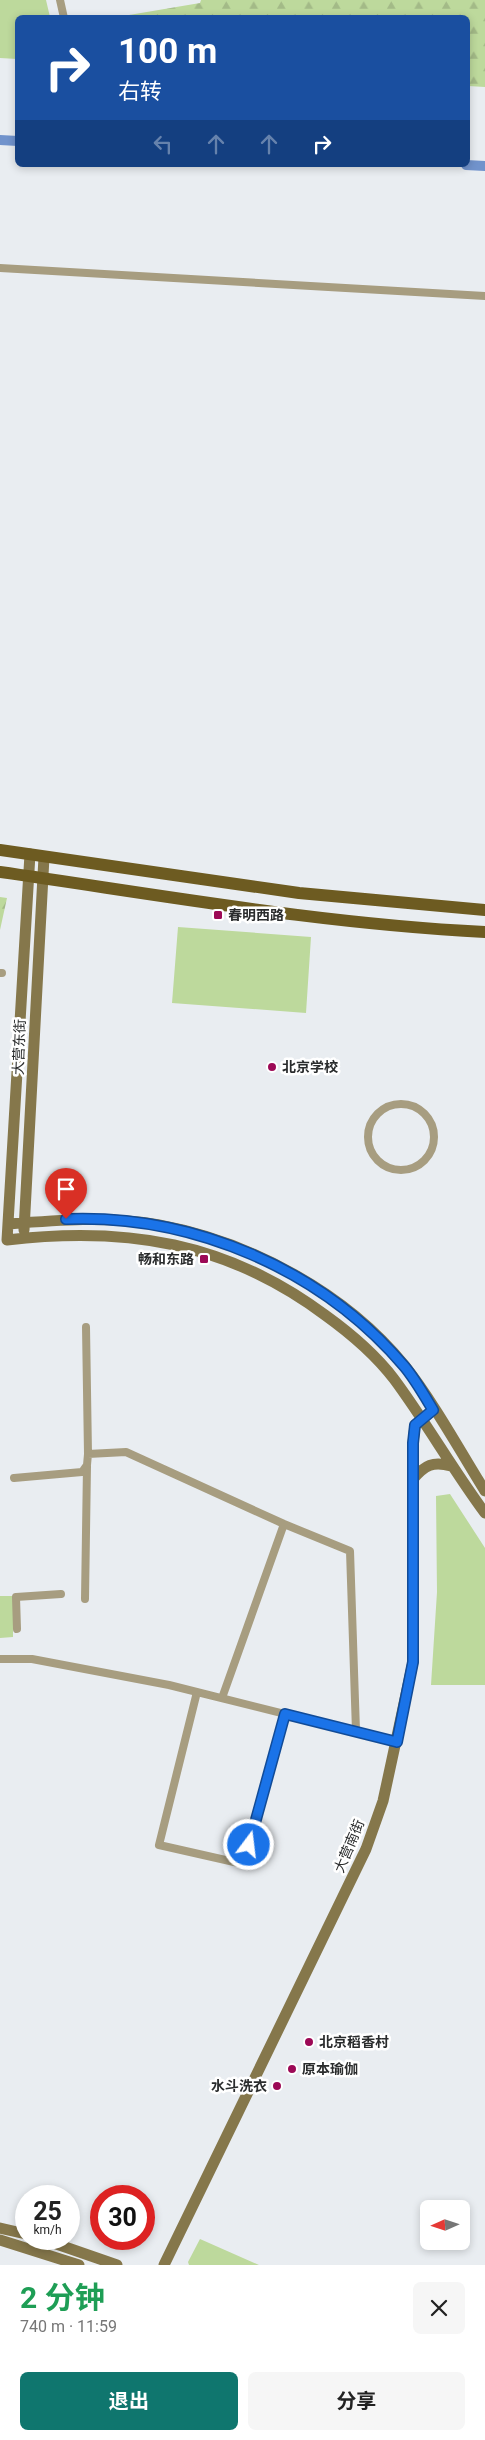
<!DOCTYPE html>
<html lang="zh">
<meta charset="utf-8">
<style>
:root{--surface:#fff;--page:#f6f6f6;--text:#222;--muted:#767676;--accent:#0f766e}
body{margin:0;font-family:Roboto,"Noto Sans SC",sans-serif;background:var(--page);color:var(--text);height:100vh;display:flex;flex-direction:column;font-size:19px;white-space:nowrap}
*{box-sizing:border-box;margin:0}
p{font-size:16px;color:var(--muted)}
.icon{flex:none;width:28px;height:28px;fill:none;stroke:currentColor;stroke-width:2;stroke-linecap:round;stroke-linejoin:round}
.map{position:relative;height:2265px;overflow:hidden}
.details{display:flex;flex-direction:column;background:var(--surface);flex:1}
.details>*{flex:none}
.top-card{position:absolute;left:15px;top:15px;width:455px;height:152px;border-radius:8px;box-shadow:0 2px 8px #0003;background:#1a4fa0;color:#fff;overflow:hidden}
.needle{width:32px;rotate:267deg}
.tools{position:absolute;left:420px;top:2200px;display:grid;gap:10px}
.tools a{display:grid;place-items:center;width:50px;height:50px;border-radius:8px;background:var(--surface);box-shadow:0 2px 8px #0003;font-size:25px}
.speed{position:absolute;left:15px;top:2185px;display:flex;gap:10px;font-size:25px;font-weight:700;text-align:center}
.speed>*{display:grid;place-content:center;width:65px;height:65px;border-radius:50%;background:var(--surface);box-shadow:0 2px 8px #0003;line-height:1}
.speed small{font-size:12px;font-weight:400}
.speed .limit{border:8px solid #d22;background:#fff;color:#111}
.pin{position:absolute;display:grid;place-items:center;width:42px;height:42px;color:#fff;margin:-51px -21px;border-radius:50% 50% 50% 0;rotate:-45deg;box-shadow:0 0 5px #0007}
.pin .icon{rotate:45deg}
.me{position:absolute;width:55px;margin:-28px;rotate:15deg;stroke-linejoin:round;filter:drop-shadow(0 0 4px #0008)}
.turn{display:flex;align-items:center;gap:18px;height:105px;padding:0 20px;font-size:22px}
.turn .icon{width:65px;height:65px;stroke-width:2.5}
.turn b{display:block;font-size:35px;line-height:42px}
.lanes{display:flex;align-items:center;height:48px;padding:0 20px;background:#0003;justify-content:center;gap:25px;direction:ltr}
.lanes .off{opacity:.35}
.round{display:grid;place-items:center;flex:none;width:52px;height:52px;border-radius:8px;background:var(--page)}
.summary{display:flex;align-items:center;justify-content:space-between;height:85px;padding:0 20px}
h1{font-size:30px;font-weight:700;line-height:38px;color:#1e9e55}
.action{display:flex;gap:10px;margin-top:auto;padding:10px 20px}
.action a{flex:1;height:58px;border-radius:8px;background:var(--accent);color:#fff;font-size:20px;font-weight:700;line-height:58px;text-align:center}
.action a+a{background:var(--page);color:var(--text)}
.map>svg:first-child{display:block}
.forest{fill:url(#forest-firs)}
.park{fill:#bdd99c}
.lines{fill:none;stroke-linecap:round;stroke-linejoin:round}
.canal{stroke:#7193cc;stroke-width:10}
.street{stroke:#a79d80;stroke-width:8}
.secondary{stroke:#85774b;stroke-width:11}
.primary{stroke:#6d5b21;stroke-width:12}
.route-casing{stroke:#114b97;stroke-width:12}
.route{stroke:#1a73e8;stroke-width:9}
.poi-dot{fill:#9c0956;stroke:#fff;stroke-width:2}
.labels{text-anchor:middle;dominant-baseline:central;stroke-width:5;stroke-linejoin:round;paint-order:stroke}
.poi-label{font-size:14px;font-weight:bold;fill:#2a2c2d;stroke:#fff;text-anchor:start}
.street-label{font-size:14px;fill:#2a2c2d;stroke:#fff}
</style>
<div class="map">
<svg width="485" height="2265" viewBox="0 0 485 2265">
<defs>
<pattern id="forest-firs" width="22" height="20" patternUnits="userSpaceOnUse" patternTransform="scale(1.25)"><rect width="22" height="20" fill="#bdd99c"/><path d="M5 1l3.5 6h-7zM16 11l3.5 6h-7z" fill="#a3ba87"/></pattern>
</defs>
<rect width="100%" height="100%" fill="#e9edf1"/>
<path class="forest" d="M201,0H485V87L468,86V18L129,17V15L200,3Z
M0,897L7,898L0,930Z"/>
<path class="park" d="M0,0H46L50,17L18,18L17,59L0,58Z
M178,927L311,937L306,1013L172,1003Z
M450,1494L485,1548V1685H431L437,1592L436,1496Z
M0,1596H13V1637L0,1638Z
M200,2239L259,2265H189L188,2262Z"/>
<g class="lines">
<path class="canal" d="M0,140L18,141
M466,165L485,166"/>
<path class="street" d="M60,0L64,18
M0,268L485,296
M0,973H2
M368 1137a33 33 0 1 1 66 0a33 33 0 1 1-66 0Z
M86,1327L88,1454
M14,1478L82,1472L87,1465L88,1454L126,1452L284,1524L350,1551L356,1731
M85,1599L87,1466
M17,1629L16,1597L61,1594
M0,1659H32L169,1685L397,1742
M197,1692L159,1845L243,1864L285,1713
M222,1698L284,1524"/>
<path class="secondary" d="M30,854L7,1240C126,1226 227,1242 325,1315C350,1333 375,1354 394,1379C426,1422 453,1470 485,1513
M8,1224C58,1220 108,1216 159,1225C251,1242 346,1293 405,1366C434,1403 460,1451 485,1491
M24,1230L44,857
M413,1479C425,1465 433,1461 451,1466
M0,2228L26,2234
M42,2239L117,2265
M0,2240L79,2265
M164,2265L366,1849L383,1801L413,1662V1443L415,1425L433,1410"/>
<path class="primary" d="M0,850L299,893L485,910
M0,872C161,895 322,924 485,932"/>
</g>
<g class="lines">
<g class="route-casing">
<path id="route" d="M66,1219C193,1214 321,1269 404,1366C415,1379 424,1395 433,1410L415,1425L413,1443V1662L397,1742L285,1714L249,1845"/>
</g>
<use href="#route" class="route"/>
</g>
<g class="poi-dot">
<rect x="213" y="910" width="10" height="10" rx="2.5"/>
<circle cx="272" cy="1067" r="5"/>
<rect x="199" y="1254" width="10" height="10" rx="2.5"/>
<circle cx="309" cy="2042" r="5"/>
<circle cx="292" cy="2069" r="5"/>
<circle cx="277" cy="2086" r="5"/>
</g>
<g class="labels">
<g class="poi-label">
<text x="228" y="915">春明西路</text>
<text x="282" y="1067">北京学校</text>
<text x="194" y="1259" text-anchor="end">畅和东路</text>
<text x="319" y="2042">北京稻香村</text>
<text x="302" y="2069">原本瑜伽</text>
<text x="267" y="2086" text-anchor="end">水斗洗衣</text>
</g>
<g class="street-label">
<text transform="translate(19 1047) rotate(-88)">大营东街</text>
<text transform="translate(349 1846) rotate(-67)">大营南街</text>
</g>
</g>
</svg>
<div class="tools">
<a><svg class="needle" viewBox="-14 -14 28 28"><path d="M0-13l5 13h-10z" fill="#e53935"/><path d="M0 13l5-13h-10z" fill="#767676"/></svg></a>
</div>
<div class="speed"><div>25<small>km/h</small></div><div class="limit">30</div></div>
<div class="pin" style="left:66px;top:1219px;background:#d93025"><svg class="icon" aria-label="arrive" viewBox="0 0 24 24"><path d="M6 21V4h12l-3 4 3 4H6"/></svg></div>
<svg class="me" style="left:249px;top:1845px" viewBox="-20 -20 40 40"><circle r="17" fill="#1a73e8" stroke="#fff" stroke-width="3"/><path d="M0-11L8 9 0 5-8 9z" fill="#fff"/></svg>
<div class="top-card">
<div class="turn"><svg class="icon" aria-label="right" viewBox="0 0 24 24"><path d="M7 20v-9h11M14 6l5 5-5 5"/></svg><div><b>100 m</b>右转</div></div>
<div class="lanes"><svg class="icon off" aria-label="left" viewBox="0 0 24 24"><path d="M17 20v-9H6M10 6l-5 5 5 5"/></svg><svg class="icon off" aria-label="ahead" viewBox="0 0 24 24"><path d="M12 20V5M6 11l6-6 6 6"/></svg><svg class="icon off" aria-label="ahead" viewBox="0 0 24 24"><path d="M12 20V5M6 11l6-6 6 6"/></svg><svg class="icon" aria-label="right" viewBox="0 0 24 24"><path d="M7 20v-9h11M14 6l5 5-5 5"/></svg></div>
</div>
</div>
<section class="details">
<div class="summary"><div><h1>2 分钟</h1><p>740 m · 11:59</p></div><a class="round"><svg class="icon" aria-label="close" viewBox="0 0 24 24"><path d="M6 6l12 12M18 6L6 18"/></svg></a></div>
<div class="action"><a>退出</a><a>分享</a></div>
</section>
